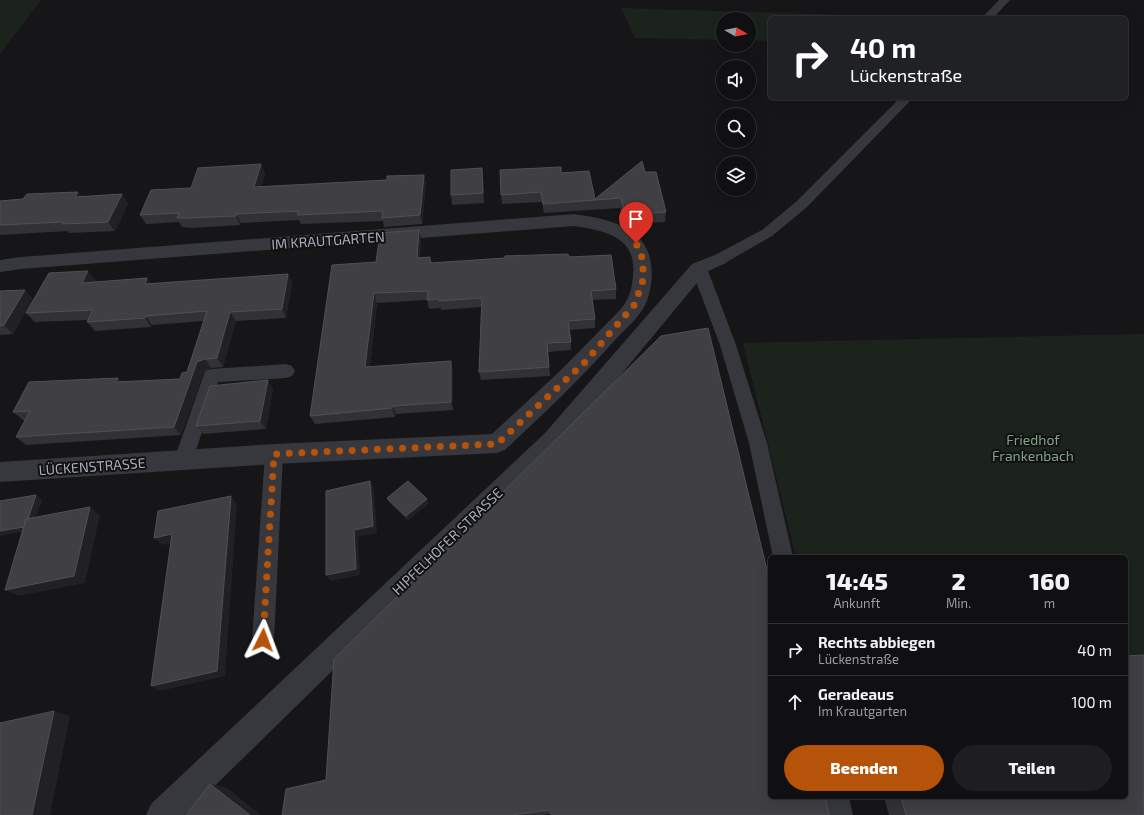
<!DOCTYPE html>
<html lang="de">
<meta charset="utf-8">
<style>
:root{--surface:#101012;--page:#1e1e20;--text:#f1f3f6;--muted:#9c9d9f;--line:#303032;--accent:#b45309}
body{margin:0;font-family:"Exo 2",sans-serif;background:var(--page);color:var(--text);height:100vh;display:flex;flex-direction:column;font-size:15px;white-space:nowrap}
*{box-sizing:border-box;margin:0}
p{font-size:13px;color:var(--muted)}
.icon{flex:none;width:22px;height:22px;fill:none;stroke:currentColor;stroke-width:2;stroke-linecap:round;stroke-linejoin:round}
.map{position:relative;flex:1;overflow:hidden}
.sheet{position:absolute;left:768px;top:555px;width:360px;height:244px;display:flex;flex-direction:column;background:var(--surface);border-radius:6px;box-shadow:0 4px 16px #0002,0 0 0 1px var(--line)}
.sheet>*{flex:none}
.guide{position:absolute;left:768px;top:16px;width:360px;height:84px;border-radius:6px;box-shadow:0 4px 16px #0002,0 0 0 1px var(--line);background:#202124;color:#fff;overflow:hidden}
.needle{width:26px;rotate:99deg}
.controls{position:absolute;left:716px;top:12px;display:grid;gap:8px}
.controls a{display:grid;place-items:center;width:40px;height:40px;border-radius:50%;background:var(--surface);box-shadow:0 4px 16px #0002,0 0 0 1px var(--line);font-size:20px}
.pin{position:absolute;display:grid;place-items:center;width:34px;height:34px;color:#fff;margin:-41px -17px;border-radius:50% 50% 50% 0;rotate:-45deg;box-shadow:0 0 4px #0007}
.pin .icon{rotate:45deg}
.me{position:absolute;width:44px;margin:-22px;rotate:3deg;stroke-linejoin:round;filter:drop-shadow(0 0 3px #0008)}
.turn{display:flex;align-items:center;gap:14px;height:84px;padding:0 16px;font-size:18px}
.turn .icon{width:52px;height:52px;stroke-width:2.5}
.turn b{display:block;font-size:28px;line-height:34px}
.eta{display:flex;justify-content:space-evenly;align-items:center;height:68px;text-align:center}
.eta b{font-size:24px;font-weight:800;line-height:28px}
.button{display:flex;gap:8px;margin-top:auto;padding:8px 16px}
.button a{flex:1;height:46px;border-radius:24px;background:var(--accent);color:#fff;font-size:16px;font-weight:800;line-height:46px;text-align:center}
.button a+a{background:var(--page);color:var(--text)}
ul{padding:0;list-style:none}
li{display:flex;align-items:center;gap:12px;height:52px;padding:0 16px;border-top:1px solid var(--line)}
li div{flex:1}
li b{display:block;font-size:15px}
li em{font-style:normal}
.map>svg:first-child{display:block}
.green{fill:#1c231d}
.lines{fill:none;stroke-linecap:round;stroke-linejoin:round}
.service{fill:#37383d;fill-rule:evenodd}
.minor{fill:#37383d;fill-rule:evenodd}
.wall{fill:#323236}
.shaded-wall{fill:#212124}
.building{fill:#3f3f44;stroke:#4f5156}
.route{stroke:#b45309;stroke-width:7;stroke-dasharray:0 12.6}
.labels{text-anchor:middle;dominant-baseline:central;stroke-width:4;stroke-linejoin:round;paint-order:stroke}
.street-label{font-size:14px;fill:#a8adb8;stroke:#111113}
.park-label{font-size:14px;fill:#7fa381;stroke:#111113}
</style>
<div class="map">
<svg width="1144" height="815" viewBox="0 0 1144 815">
<rect width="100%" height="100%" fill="#161618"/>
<path class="green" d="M0,0H41L0,54Z
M621,8L946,18H770V41L749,40V19H723V40L635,38Z
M1144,334V664L1126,665V557H796L743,343Z"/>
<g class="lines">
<path class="service" d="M999,0H1010L993,18H982Z
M900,98H913L807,207L772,236L725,263L720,264L715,263L712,259L715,255L762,230L797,201Z
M699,263L704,264L707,268L736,345L767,443L793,557H773L749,443L720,345L691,268L694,264Z
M286,364L292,366L295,371L292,376L286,378L218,382L191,466L184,468L177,466L174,460L205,371L211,369Z
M274,446L281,448L283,454L274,640L271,648L263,651L255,648L252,640L265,454L267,448Z"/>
<path class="minor" d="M574,214C606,219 646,225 651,264C653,277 651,291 646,303C639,318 626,328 615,340C581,379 543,414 505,450L497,453L274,464L0,482V462L274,444L492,434L561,370L620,310C629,300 632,289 633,276C637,236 605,231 574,226L21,269L0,272V260L21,257Z
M720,253L726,255L729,259L726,263L706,272L561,447L185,815H146L151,804L545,433L692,264Z
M817,797H849L853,815H821Z"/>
</g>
<path class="wall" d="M645,172L666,212L665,222L624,224L620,208L544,213L542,202L502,204L501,195L561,173L595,199Z
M265,173L261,187L387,180L424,175L426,184L422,224L384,227L383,221L301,224L299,220L241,223L240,225L192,228L182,227L179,222L146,224L140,215L191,188Z
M483,178L484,203L452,205L451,195Z
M78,192L82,197L122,194L128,204L115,231L69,233L68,231L0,235V201L23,199Z
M421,239L420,258L430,257L432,263L569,257L616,289V299L592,300L595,319V328L569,330L571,342V350L548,352L550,376L481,380L479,372L481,307L441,310V308L429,309L427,300L377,303L370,366L453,370V410L396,414L395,417L315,424L310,416L376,262Z
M288,274L292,284L286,318L236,321L223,367L211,368L204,371L181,435L26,445L16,437L25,420H23L13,412L118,378L122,382L180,379L187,372L204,321L152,325L151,327L95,331L87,322L88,320L35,322L26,313L96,280L95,282L147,278L151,284Z
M0,291L33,299L13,334L0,335Z
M661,336L551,814L542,815H282L326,780Z
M273,389L266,429L203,434L196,426Z
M387,498L429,503L408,520L389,502Z
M884,797H1126L1144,815H889Z"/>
<path class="shaded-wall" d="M261,164L265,173L259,197L254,187Z
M482,168L483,178L484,203L483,193Z
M424,175L426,184L422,224L420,215Z
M78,192L85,201L75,197Z
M122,194L128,204L115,231L108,222Z
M236,214L241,223L240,225L236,216Z
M419,230L421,239L419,267L417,258Z
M88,271L96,280L89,292L82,283Z
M288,274L292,284L286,318L282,309Z
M147,278L154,288L145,284Z
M25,290L33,299L13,334L4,325Z
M374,293L377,303L369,375L365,367Z
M230,312L236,321L223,367L217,358Z
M146,316L152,325L151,327L145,318Z
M205,359L211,368L204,371L181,435L174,427L197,362Z
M451,361L453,370V410L451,402Z
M118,378L126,387L116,382Z
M268,380L273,389L266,429L260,421Z
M393,406L396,414L395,417L392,408Z
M370,481L374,489L377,533L358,537L360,575L331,581L326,575Z
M36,495L42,500L31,530L0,536V531Z
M231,496L237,504L225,676L160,691L151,686Z
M427,499L429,503L408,520L406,516Z
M90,507L100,515L85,583L18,596L5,590Z
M172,534L180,541L162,545L154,538Z
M54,711L70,716L50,815H32Z
M210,784L227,788L261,815H250Z"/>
<path class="building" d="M642,161L645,172H656L666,212L625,215L621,198L543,204L541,192L501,195L500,170L561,167V173L589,171L595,199Z
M261,164L254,187L387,180V176L424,175L420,215L382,218L383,211L297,215L298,211L236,214V216L186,218H177L179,213L140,215L151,190L191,188L198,168Z
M482,168L483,193L451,195V170Z
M78,192L75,197L122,194L108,222L62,224L63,222L0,225V201L23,199L27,194Z
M419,230L417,258L430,257V263L505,258V256L568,254L569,257L611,255L616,289L591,291L595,319L568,321L571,342L547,343L549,367L479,372L482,298L439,301V299L427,300L428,291L374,293L365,367L451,361V402L393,406L392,408L310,416L332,265L376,262L380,233Z
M88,271L82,283L147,278L145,284L288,274L282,309L230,312L217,358L205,359L197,362L174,427L16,437L30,411L13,412L29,382L118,378L116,382L180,379L182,373L187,372L207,311L146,316L145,318L87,322L93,310L26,313L49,273Z
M25,290L4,325L0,326V291Z
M708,328L770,582V797H825L829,815H551L550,810L511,815H282L286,789L326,780L334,659L661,336Z
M268,380L260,421L196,426L210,386Z
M370,481L373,526L354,530L356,569L326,575V491Z
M408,481L427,499L406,516L387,498Z
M36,495L28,519H26L24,527L0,531V501Z
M231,496L217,671L151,686L172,534L154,538L158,511Z
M90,507L74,576L5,590L26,519Z
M1144,655V815H906L901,797H1126V656Z
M54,711L32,815H0V723Z
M210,784L250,815H186Z"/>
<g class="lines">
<path class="route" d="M263,640L274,454L497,444L585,362L635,304L643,280V260L636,243"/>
</g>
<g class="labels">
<g class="street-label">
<text transform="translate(328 240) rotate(-4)">IM KRAUTGARTEN</text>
<text transform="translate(92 466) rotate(-4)">LÜCKENSTRASSE</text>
<text transform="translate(447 541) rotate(-44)">HIPFELHOFER STRASSE</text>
</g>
<g class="park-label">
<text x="1033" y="439">Friedhof<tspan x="1033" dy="16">Frankenbach</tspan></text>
</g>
</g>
</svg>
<div class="controls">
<a><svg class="needle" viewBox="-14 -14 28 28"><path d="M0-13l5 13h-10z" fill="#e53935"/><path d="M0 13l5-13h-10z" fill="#9c9d9f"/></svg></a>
<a><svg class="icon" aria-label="sound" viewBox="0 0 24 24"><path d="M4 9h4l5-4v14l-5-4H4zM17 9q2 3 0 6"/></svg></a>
<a><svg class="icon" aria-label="search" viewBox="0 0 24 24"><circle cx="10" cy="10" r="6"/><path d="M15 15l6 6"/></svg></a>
<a><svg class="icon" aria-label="layers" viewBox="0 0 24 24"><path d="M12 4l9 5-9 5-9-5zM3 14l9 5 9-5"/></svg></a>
</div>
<div class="pin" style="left:636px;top:243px;background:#d93025"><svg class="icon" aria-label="arrive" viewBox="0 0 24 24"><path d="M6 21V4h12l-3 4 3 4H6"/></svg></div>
<svg class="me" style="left:263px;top:640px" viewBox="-20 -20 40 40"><path d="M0-17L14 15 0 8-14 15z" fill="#b45309" stroke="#fff" stroke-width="4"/></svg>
<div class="guide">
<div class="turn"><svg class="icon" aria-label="right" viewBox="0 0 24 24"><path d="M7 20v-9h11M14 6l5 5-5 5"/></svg><div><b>40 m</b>Lückenstraße</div></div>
</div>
<section class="sheet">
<div class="eta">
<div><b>14:45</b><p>Ankunft</p></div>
<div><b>2</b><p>Min.</p></div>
<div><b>160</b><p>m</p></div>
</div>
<ul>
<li><svg class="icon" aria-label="right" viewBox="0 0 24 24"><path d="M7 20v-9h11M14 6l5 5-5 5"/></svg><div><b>Rechts abbiegen</b><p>Lückenstraße</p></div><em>40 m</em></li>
<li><svg class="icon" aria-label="ahead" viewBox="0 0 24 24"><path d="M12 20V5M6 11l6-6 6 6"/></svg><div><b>Geradeaus</b><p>Im Krautgarten</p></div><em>100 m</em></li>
</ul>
<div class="button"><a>Beenden</a><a>Teilen</a></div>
</section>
</div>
